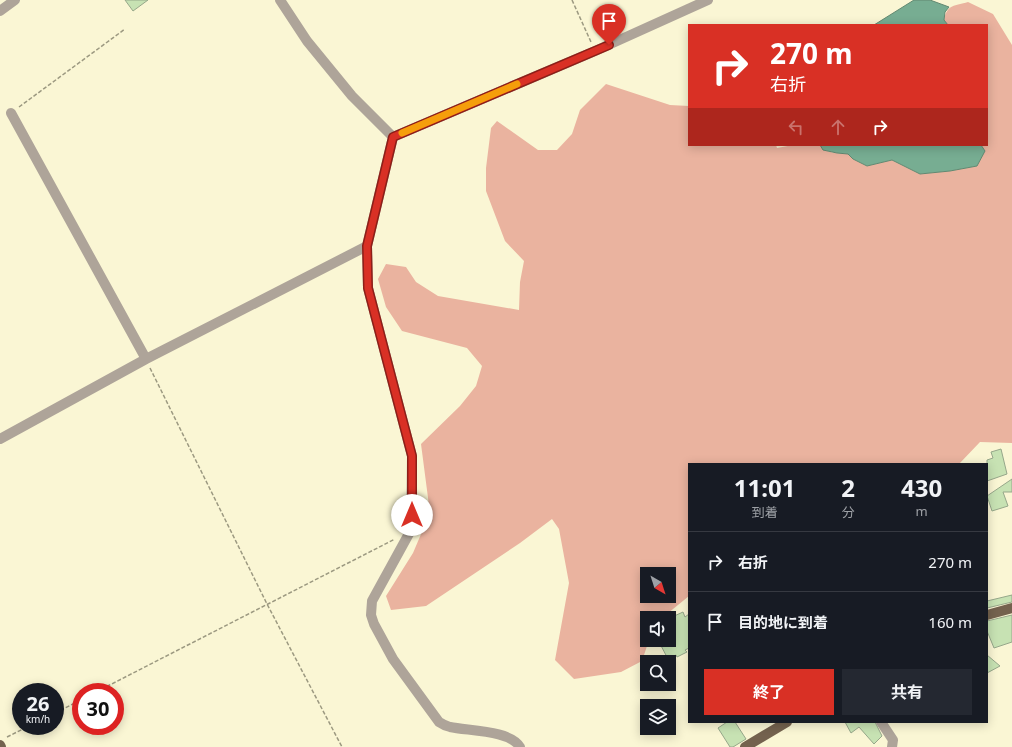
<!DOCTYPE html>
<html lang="ja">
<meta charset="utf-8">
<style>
:root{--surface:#171b24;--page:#242831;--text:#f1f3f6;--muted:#9ea1a6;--line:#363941;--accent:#d93025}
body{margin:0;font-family:"Noto Sans","Noto Sans JP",sans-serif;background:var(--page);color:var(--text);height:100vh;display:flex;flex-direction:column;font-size:15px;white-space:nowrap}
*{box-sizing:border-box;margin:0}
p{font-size:13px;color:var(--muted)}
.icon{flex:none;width:22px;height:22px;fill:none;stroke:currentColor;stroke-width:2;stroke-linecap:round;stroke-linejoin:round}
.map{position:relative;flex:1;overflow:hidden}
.details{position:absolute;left:688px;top:463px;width:300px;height:260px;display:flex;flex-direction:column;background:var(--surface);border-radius:0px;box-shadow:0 2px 10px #0003}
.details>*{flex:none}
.banner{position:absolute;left:688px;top:24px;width:300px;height:122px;border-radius:0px;box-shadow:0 2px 10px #0003;background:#d93025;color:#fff;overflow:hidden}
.needle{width:26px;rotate:141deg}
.fabs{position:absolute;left:640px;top:567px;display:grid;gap:8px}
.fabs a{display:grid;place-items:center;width:36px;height:36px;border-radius:0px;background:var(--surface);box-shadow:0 2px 10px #0003;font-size:20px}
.speed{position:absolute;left:12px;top:683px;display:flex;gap:8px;font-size:20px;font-weight:700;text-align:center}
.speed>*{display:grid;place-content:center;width:52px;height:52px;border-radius:50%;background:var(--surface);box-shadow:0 2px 10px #0003;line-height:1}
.speed small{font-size:10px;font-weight:400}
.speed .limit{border:6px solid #d22;background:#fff;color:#111}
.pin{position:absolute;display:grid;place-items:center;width:34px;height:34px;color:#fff;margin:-41px -17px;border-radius:50% 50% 50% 0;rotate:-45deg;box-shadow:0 0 4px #0007}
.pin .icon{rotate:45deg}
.me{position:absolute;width:44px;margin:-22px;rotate:0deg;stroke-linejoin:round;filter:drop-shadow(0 0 3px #0008)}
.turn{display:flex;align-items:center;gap:14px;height:84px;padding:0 16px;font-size:18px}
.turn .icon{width:52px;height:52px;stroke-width:2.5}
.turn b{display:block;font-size:28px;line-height:34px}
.lanes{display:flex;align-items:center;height:38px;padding:0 16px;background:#0003;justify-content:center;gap:20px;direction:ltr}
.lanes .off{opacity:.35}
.eta{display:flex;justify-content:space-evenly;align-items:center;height:68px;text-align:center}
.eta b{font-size:24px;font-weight:700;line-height:28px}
.cta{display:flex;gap:8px;margin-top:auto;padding:8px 16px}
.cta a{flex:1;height:46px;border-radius:0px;background:var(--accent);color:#fff;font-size:16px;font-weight:700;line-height:46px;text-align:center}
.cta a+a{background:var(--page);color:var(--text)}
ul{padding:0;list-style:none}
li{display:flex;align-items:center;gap:12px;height:60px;padding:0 16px;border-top:1px solid var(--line)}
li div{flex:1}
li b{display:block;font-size:15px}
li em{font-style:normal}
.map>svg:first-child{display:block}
.forest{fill:#eab39f;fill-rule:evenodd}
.water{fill:#77ad92;stroke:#628871}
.building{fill:#c7e2b3;stroke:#96a78a}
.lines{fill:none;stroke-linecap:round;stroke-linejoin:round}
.path{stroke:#9c9981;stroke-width:1.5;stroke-dasharray:4 2;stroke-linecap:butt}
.minor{stroke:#aea499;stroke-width:10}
.major{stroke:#74624e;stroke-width:10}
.route-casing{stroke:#8d1f18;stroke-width:10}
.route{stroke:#d93025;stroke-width:7}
.slow{stroke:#f59e0b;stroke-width:7}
</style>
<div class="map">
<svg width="1012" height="747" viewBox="0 0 1012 747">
<rect width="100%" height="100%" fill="#faf6d4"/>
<path class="forest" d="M968,2L993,14L1012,45V443L980,442L959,464H689V596L662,618H647V640H649L642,661L621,672L574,679L555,660L569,583L559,529L552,519L520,543L426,606L391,610L386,596L413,553L430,513L421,444L460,406L476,386L482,366L467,348L402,331L386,307L378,279L386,264L406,267L416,282L438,296L519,310L520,282L524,261L505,241L486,191V168L491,128L497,121L538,150H557L572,134L580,110L606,84L670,105L689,106V145H776L777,148L793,145H820C826,154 838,153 848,154L853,159L867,166L892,160L920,174L950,171L977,166L985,151L981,145H987V25H948L944,20C947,4 955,6 968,2ZM647,574H669V596H647Z"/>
<path class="water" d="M914,0H930L949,7L945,12L944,20L948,25H874Z
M820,145H981L985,151L977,166L950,171L920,174L892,160L867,166L853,159L848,154L837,153L823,150Z"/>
<path class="building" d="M125,0H148L133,11Z
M1001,449L1007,474L987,481V460L993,458L991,452Z
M1012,479V492H1003L1008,506L992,511L987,496Z
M1012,595V602L987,608V601Z
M683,612L685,617L689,614V648L685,650L687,652L677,657L676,655L668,659L658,640H669V621L673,619L672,617Z
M1012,615V642L994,648L987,631V621Z
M987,655L1000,666L987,673Z
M727,722H735L746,739L733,747H730L718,728Z
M845,722H875L882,736L874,744L859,727L851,733Z"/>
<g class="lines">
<path class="path" d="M572,0L591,42
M19,107L125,29
M150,368L267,604L342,747
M96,692L395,539
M55,713L81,700
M7,737L29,726"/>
<path class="minor" d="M280,0L307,41L352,96L393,137
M0,11L15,0
M11,113L146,359
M393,137L367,246L368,288L412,456L411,530L372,601L371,615L374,624L393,659L439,722C442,724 446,726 450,727C468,731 510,730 520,747
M393,137L595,51L708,0
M0,439L146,359L367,246
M881,722L893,740L892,747"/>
<path class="major" d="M987,615L1012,608
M0,745L1,747
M745,747L787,722"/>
</g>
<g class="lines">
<g class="route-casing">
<path id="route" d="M412,515V456L368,288L367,246L393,137L609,45"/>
</g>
<use href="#route" class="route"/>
<path class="slow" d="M402,133L517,84"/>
</g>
</svg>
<div class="fabs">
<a><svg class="needle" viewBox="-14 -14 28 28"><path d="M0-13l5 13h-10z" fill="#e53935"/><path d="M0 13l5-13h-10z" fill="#9ea1a6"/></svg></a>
<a><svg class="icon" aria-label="sound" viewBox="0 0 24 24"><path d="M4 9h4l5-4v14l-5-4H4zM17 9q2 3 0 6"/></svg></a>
<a><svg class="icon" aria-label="search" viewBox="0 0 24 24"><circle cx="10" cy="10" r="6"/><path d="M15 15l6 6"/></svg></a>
<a><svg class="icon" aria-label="layers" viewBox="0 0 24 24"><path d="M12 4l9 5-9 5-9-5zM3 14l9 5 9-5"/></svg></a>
</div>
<div class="speed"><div>26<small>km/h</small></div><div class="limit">30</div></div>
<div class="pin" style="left:609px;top:45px;background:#d93025"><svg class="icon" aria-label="arrive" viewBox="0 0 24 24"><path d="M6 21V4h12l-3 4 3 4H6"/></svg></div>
<svg class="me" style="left:412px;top:515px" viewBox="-20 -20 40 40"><circle r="19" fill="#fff"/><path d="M0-13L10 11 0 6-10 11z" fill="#d93025"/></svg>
<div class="banner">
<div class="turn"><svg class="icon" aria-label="right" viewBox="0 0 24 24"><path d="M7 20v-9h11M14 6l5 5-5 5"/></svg><div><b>270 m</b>右折</div></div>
<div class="lanes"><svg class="icon off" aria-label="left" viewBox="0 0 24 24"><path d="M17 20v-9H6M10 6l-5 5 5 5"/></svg><svg class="icon off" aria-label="ahead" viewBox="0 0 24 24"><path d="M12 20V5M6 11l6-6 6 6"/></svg><svg class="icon" aria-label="right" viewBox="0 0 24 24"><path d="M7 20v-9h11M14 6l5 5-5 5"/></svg></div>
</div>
<section class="details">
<div class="eta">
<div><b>11:01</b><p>到着</p></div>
<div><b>2</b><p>分</p></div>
<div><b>430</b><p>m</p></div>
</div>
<ul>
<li><svg class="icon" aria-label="right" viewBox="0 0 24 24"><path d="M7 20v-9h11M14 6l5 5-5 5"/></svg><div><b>右折</b></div><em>270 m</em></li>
<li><svg class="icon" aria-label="arrive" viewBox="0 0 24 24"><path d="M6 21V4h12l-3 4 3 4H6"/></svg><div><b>目的地に到着</b></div><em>160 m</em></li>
</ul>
<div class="cta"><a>終了</a><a>共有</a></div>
</section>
</div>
